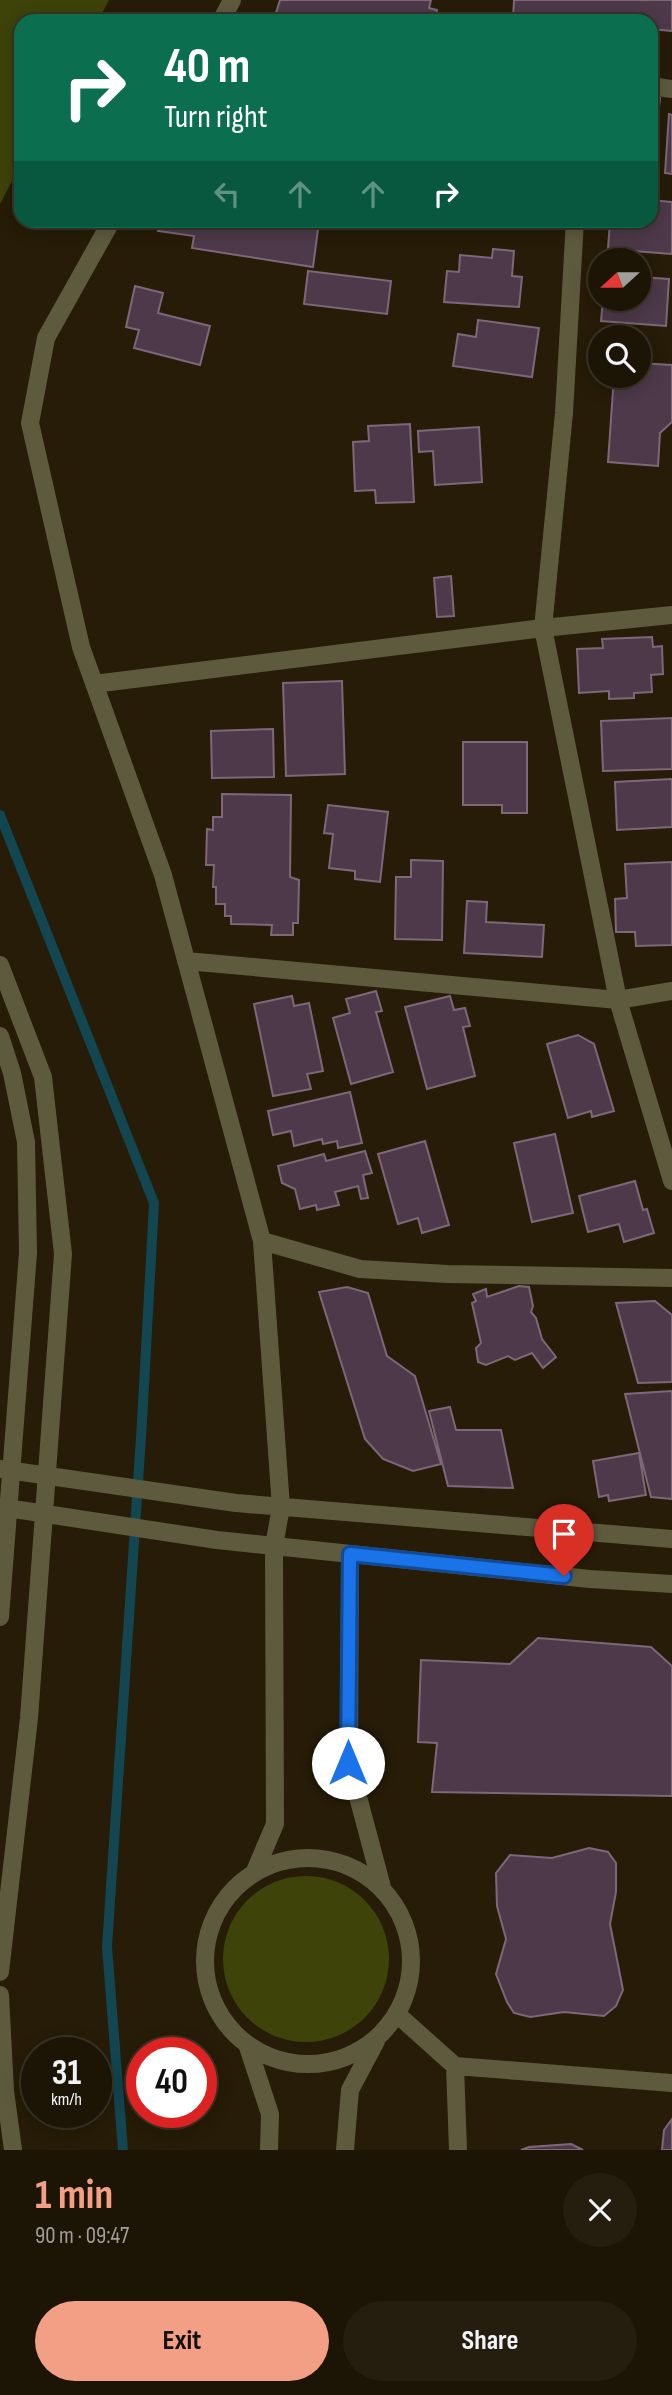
<!DOCTYPE html>
<meta charset="utf-8">
<style>
:root{--surface:#1c1505;--page:#251e0f;--text:#f1f3f6;--muted:#a09f9a;--line:#3a3427;--accent:#f39f85}
body{margin:0;font-family:"Sofia Sans Condensed",sans-serif;background:var(--page);color:var(--text);height:100vh;display:flex;flex-direction:column;font-size:26px;white-space:nowrap}
*{box-sizing:border-box;margin:0}
p{font-size:23px;color:var(--muted)}
.icon{flex:none;width:38px;height:38px;fill:none;stroke:currentColor;stroke-width:2;stroke-linecap:round;stroke-linejoin:round}
.map{position:relative;height:2150px;overflow:hidden}
.panel{display:flex;flex-direction:column;background:var(--surface);flex:1}
.panel>*{flex:none}
.top-card{position:absolute;left:14px;top:14px;width:644px;height:214px;border-radius:21px;box-shadow:0 4px 18px #0003,0 0 0 2px var(--line);background:#0b6e4f;color:#fff;overflow:hidden}
.needle{width:46px;rotate:249deg}
.fabs{position:absolute;left:588px;top:248px;display:grid;gap:14px}
.fabs a{display:grid;place-items:center;width:63px;height:63px;border-radius:50%;background:var(--surface);box-shadow:0 4px 18px #0003,0 0 0 2px var(--line);font-size:35px}
.speed{position:absolute;left:21px;top:2037px;display:flex;gap:14px;font-size:35px;font-weight:700;text-align:center}
.speed>*{display:grid;place-content:center;width:91px;height:91px;border-radius:50%;background:var(--surface);box-shadow:0 4px 18px #0003,0 0 0 2px var(--line);line-height:1}
.speed small{font-size:18px;font-weight:400}
.speed .limit{border:10px solid #d22;background:#fff;color:#111}
.pin{position:absolute;display:grid;place-items:center;width:60px;height:60px;color:#fff;margin:-72px -30px;border-radius:50% 50% 50% 0;rotate:-45deg;box-shadow:0 0 7px #0007}
.pin .icon{rotate:45deg}
.me{position:absolute;width:77px;margin:-38px;rotate:0deg;stroke-linejoin:round;filter:drop-shadow(0 0 5px #0008)}
.turn{display:flex;align-items:center;gap:24px;height:147px;padding:0 35px;font-size:32px}
.turn .icon{width:91px;height:91px;stroke-width:2.5}
.turn b{display:block;font-size:49px;line-height:60px}
.lanes{display:flex;align-items:center;height:66px;padding:0 35px;background:#0003;justify-content:center;gap:35px;direction:ltr}
.lanes .off{opacity:.35}
.round{display:grid;place-items:center;flex:none;width:74px;height:74px;border-radius:37px;background:var(--page)}
.summary{display:flex;align-items:center;justify-content:space-between;height:119px;padding:0 35px}
h1{font-size:42px;font-weight:700;line-height:52px;color:var(--accent)}
.cta{display:flex;gap:14px;margin-top:auto;padding:14px 35px}
.cta a{flex:1;height:80px;border-radius:42px;background:var(--accent);color:#111;font-size:28px;font-weight:700;line-height:80px;text-align:center}
.cta a+a{background:var(--page);color:var(--text)}
.map>svg:first-child{display:block}
.green{fill:#3e430a}
.lines{fill:none;stroke-linecap:round;stroke-linejoin:round}
.stream{stroke:#124651;stroke-width:10}
.building{fill:#4d3949;stroke:#7d6778;stroke-width:2}
.minor{stroke:#5d5a3e;stroke-width:18}
.route-casing{stroke:#114b97;stroke-width:18}
.route{stroke:#1a73e8;stroke-width:12}
</style>
<div class="map">
<svg width="672" height="2150" viewBox="0 0 672 2150">
<rect width="100%" height="100%" fill="#261c07"/>
<path class="green" d="M0,0H109L98,21H21V164L0,204Z
M223 1959a83 83 0 1 1 166 0a83 83 0 1 1-166 0Z"/>
<g class="lines">
<path class="stream" d="M0,815L154,1203L142,1422L107,1947L123,2150"/>
</g>
<path class="building" d="M280,0H431L429,8L437,10L435,21H312V17L276,13Z
M514,0H672V31L651,29V21L513,19Z
M651,97L660,98L652,178H651Z
M669,114L672,115V174L665,173Z
M651,200L672,202V254L608,249L610,220H651Z
M161,220H312L311,226L318,229L313,267L192,248L194,236L158,231Z
M493,249L514,251L512,276L522,277L519,307L444,302L447,271L459,272L460,255L492,258Z
M308,271L391,281L387,314L304,304Z
M639,277L669,279L666,326L601,321L603,299H639Z
M135,286L163,293L158,313L210,326L200,365L134,348L139,330L126,327Z
M478,320L539,328L532,377L453,366L458,334L476,337Z
M639,363L672,365V422L660,433L658,466L608,462L614,376H639Z
M410,424L414,502L376,503L375,490L355,491L353,442L369,441L368,426Z
M479,427L482,482L435,485L433,451L419,452L418,431Z
M451,576L454,616L437,617L434,578Z
M652,637L653,647L662,646L663,674L651,675L652,692L634,693V698L609,699V691L579,693L577,649L603,648L602,639Z
M342,681L345,774L286,776L283,683Z
M672,718V769L603,771L601,721Z
M273,729L274,777L212,778L211,731Z
M463,742H527V813H502V805H463Z
M672,779V827L617,830L615,782Z
M222,794L291,795L290,877L299,880L298,923H293V935H271L272,925L231,924V916H225V904H216V887H213L214,865H206L207,829L213,830V817H222Z
M328,805L388,812L380,882L355,879V871L329,868L333,834L324,833Z
M411,860L443,861L442,940L395,939L396,877H411Z
M672,862V945L636,946L635,932H616L615,899L627,898L625,864Z
M467,901L487,902L486,922L544,925L542,957L464,953Z
M376,991L382,1011L376,1012L393,1072L351,1084L333,1018L350,1013L346,999Z
M292,996L294,1006L309,1003L323,1071L307,1074L311,1089L273,1096L254,1004Z
M450,996L454,1010L465,1008L470,1026L463,1027L475,1076L427,1089L405,1007Z
M578,1035L594,1044L614,1111L592,1117L591,1111L568,1118L547,1044Z
M350,1092L362,1143L338,1148L337,1141L323,1144L322,1139L294,1146L291,1131L273,1135L268,1111Z
M555,1134L573,1213L532,1222L514,1143Z
M425,1141L449,1225L422,1233L418,1218L398,1224L378,1154Z
M365,1151L372,1173L363,1175L368,1198L361,1199L358,1186L335,1192L339,1205L317,1210L316,1205L300,1209L295,1189L282,1183L278,1166L324,1154L326,1161Z
M635,1181L643,1210L647,1209L654,1233L624,1242L619,1224L588,1232L579,1196Z
M519,1286L529,1287L533,1306L531,1312L536,1318L542,1339L556,1357L543,1368L532,1353L515,1360L508,1356L486,1365L478,1362L476,1348L481,1343L472,1303L476,1301L473,1294L486,1289L487,1297Z
M347,1287L368,1293L387,1356L415,1376L441,1464L413,1471L383,1459L365,1439L319,1292Z
M655,1301L672,1315V1382L638,1383L616,1303Z
M672,1391V1499L651,1497L625,1394Z
M450,1407L456,1430H501L513,1488L448,1486L429,1411Z
M639,1453L646,1495L609,1501L608,1495L599,1497L593,1461Z
M538,1638L651,1647L672,1666V1796L432,1792L437,1743L418,1742L421,1660L510,1664Z
M589,1848L608,1852L616,1863V1892L610,1924L623,1990L616,2006L604,2016L564,2012L530,2017L514,2013L507,2002L496,1974L506,1939L497,1906L496,1873L510,1855L552,1858Z
M672,2119V2150H662L664,2130Z
M571,2144L583,2150H521L529,2147Z"/>
<g class="lines">
<path class="minor" d="M221,21L232,0
M651,86L672,89
M112,220L46,338L30,423L81,647L163,875L262,1241L281,1507L274,1546L275,1824L255,1871
M575,220L564,413L543,628L618,1000L672,1181
M94,684L543,628L672,615
M186,961L618,1000L672,991
M0,965L43,1077L63,1254L29,1718L0,1972
M0,1036L12,1073L26,1142L28,1253L0,1617
M262,1241L360,1269L447,1274L672,1278
M0,1469L236,1503L672,1539
M0,1507L217,1540L590,1579L672,1584
M350,1554L349,1763L382,1887
M205 1961a103 103 0 1 1 206 0a103 103 0 1 1-206 0Z
M0,1995L5,2091L13,2150
M398,2015L455,2066L672,2083
M248,2047L270,2114L269,2150
M455,2066L458,2150
M345,2150L350,2090L376,2041"/>
</g>
<g class="lines">
<g class="route-casing">
<path id="route" d="M348,1763L350,1554L564,1576"/>
</g>
<use href="#route" class="route"/>
</g>
</svg>
<div class="fabs">
<a><svg class="needle" viewBox="-14 -14 28 28"><path d="M0-13l5 13h-10z" fill="#e53935"/><path d="M0 13l5-13h-10z" fill="#a09f9a"/></svg></a>
<a><svg class="icon" aria-label="search" viewBox="0 0 24 24"><circle cx="10" cy="10" r="6"/><path d="M15 15l6 6"/></svg></a>
</div>
<div class="speed"><div>31<small>km/h</small></div><div class="limit">40</div></div>
<div class="pin" style="left:564px;top:1576px;background:#d93025"><svg class="icon" aria-label="arrive" viewBox="0 0 24 24"><path d="M6 21V4h12l-3 4 3 4H6"/></svg></div>
<svg class="me" style="left:348px;top:1763px" viewBox="-20 -20 40 40"><circle r="19" fill="#fff"/><path d="M0-13L10 11 0 6-10 11z" fill="#1a73e8"/></svg>
<div class="top-card">
<div class="turn"><svg class="icon" aria-label="right" viewBox="0 0 24 24"><path d="M7 20v-9h11M14 6l5 5-5 5"/></svg><div><b>40 m</b>Turn right</div></div>
<div class="lanes"><svg class="icon off" aria-label="left" viewBox="0 0 24 24"><path d="M17 20v-9H6M10 6l-5 5 5 5"/></svg><svg class="icon off" aria-label="ahead" viewBox="0 0 24 24"><path d="M12 20V5M6 11l6-6 6 6"/></svg><svg class="icon off" aria-label="ahead" viewBox="0 0 24 24"><path d="M12 20V5M6 11l6-6 6 6"/></svg><svg class="icon" aria-label="right" viewBox="0 0 24 24"><path d="M7 20v-9h11M14 6l5 5-5 5"/></svg></div>
</div>
</div>
<section class="panel">
<div class="summary"><div><h1>1 min</h1><p>90 m · 09:47</p></div><a class="round"><svg class="icon" aria-label="close" viewBox="0 0 24 24"><path d="M6 6l12 12M18 6L6 18"/></svg></a></div>
<div class="cta"><a>Exit</a><a>Share</a></div>
</section>
